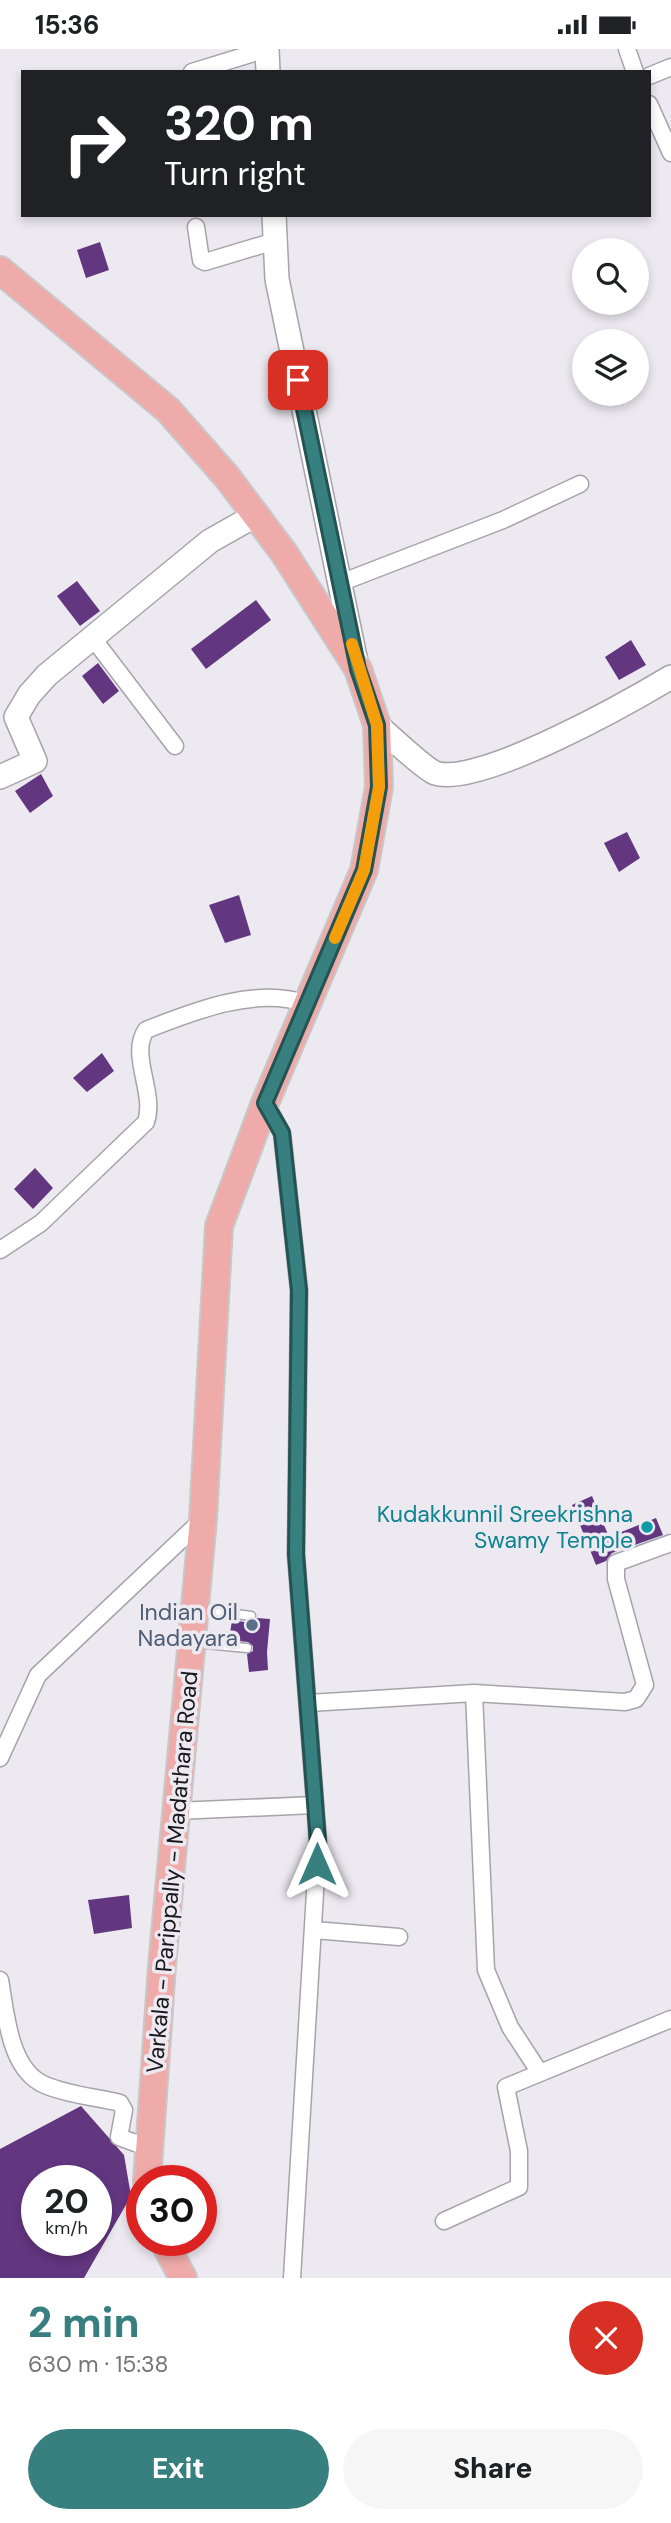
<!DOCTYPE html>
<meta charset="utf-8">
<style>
:root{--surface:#fff;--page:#f6f6f6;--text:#202124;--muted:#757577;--accent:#38807f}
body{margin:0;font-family:"DM Sans",sans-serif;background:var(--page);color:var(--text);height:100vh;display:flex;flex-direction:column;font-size:26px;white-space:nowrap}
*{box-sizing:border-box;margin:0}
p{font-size:23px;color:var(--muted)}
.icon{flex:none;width:38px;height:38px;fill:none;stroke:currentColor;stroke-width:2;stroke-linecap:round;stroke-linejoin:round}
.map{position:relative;height:2229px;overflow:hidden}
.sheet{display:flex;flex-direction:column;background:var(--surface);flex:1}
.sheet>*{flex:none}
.guide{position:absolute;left:21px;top:21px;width:630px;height:147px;border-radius:0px;box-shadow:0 4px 10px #0003;background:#202124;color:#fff;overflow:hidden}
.buttons{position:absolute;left:572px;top:189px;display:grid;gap:14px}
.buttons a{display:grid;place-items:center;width:77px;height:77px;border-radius:50%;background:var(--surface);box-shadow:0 4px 10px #0003;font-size:35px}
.speed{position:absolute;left:21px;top:2116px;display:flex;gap:14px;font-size:35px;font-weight:700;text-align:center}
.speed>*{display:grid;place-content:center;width:91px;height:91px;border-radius:50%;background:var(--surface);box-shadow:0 4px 10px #0003;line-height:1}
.speed small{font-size:18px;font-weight:400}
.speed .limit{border:10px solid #d22;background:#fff;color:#111}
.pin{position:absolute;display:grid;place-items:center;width:60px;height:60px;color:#fff;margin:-30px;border-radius:14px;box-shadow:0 4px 10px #0006}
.me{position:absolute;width:77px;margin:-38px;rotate:0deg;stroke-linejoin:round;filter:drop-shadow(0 0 5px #0008)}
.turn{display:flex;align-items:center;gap:24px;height:147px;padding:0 28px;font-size:32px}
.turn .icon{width:91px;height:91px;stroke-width:2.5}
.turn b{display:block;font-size:49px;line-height:60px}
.round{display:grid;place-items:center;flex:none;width:74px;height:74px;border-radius:37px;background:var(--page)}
.headline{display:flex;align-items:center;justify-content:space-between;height:119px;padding:0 28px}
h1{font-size:42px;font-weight:800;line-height:52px;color:var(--accent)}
.primary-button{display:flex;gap:14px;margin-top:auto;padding:14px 28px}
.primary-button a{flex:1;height:80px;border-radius:42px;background:var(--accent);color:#fff;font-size:28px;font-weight:800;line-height:80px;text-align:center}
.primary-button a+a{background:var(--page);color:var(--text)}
.status{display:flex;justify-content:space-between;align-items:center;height:49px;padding:0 35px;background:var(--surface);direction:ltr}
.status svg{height:19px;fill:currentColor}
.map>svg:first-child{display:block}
.building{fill:#633680;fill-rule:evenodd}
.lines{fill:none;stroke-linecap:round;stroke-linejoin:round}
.lane-casing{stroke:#a7a3aa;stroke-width:11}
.street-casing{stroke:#a7a3aa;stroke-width:19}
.secondary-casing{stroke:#a7a3aa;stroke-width:26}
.primary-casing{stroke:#c8c8c8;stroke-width:30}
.lane{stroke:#fff;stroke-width:8}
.street{stroke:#fff;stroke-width:16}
.secondary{stroke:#fff;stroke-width:23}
.primary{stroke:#efaba9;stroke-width:26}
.route-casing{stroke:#245353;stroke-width:18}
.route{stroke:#38807f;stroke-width:12}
.slow{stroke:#f59e0b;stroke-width:12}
.culture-dot{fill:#0f9aa8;stroke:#ede9f1;stroke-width:2.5}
.service-dot{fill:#5c6f8a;stroke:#ede9f1;stroke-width:2.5}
.labels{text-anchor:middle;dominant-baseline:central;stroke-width:7;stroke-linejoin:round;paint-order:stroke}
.culture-label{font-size:23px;fill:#0d838f;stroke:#ede9f1;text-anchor:end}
.service-label{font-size:23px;fill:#4e5e75;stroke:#ede9f1;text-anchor:end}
.street-label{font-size:23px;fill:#19181b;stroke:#ede9f1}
</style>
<div class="status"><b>15:36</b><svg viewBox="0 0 49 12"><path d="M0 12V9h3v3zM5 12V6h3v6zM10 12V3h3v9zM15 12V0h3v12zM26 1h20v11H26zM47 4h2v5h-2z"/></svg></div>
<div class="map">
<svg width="671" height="2229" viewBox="0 0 671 2229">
<rect width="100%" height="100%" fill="#ede9f1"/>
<path class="building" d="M100,193L109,221L86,229L77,201Z
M77,532L100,562L80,577L57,547Z
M256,551L271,571L206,620L191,600Z
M631,591L646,616L619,631L605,608Z
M98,614L119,642L103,655L82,627Z
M41,725L53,747L30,764L15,742Z
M627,783L640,809L619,823L604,794Z
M239,846L251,886L225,894L209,856Z
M102,1004L114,1022L87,1043L73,1029Z
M35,1119L53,1139L33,1160L14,1140Z
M592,1447L609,1488L656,1469L663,1486L612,1504L606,1512L596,1516L572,1456Z
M257,1569L270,1570L267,1603L268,1621L249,1623L247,1605L253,1602V1597L248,1593L229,1591L232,1571L251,1574Z
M129,1846L132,1879L94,1885L88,1851Z
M81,2057L124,2106L131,2147L84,2229H0V2100ZM37,2132H96V2191H37Z"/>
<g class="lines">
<g class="lane-casing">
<path id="lane" d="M198,1560L251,1567
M195,1594L247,1599"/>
</g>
<g class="street-casing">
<path id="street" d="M627,0L635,23
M192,23L267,0
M649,27L671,18
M649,55L671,104
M196,178L201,211L205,213L275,192
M340,534L503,471L580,435
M92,588L175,697
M265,1054L282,1084L299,1241L296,1505L318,1793L292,2229
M0,1201L41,1174L146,1073C156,1044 129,1006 146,981C194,962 257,937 307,955
M474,1644L486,1921L510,1978L540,2024L671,1970
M309,1654L474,1644L625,1653L636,1650L645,1636L616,1530V1514L671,1494
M0,1709L38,1626L203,1470
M176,1762L315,1756
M314,1881L399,1888
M0,1931C6,1964 9,2021 45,2036C68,2046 96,2048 120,2054L124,2061L119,2088L149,2099
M444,2172L519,2138V2102L506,2038L540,2024"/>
</g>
<g class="secondary-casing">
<path id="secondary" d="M267,0L268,23
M274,166L277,230L356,613
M377,676C389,686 423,719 435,724C478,739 631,652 671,628
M0,728L35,712L16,668L29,646L47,626L210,492L256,466"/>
</g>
<g class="primary-casing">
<path id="primary" d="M0,221L168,361L227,428L284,504L358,620L377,676L379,738L364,821L265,1054L219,1177L203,1470L162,1917L147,2132
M163,2191L183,2229"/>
</g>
<use href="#lane" class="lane"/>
<use href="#street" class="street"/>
<use href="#secondary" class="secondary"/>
<use href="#primary" class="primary"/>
</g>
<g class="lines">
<g class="route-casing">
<path id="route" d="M298,331L358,620L377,676L379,738L364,821L265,1054L282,1084L299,1241L296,1505L318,1793L317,1815"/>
</g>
<use href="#route" class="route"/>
<path class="slow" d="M335,889L364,821L379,738L377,676L352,595"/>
</g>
<circle class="culture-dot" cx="647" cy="1478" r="7"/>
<circle class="service-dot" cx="252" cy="1576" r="7"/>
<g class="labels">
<g class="culture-label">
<text x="633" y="1465">Kudakkunnil Sreekrishna<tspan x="633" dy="26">Swamy Temple</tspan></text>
</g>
<g class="service-label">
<text x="238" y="1563">Indian Oil<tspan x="238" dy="26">Nadayara</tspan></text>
</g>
<g class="street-label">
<text transform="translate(172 1823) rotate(-85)">Varkala - Parippally - Madathara Road</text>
</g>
</g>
</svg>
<div class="buttons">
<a><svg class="icon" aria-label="search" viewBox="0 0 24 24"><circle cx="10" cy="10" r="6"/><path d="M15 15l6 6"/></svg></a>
<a><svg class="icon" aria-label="layers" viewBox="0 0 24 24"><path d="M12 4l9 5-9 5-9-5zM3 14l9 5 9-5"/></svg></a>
</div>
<div class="speed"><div>20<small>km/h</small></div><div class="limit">30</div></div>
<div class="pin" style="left:298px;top:331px;background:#d93025"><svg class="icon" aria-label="arrive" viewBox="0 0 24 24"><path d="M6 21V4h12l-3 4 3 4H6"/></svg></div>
<svg class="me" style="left:317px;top:1815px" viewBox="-20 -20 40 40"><path d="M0-17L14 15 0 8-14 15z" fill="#38807f" stroke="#fff" stroke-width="4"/></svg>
<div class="guide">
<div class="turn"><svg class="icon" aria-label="right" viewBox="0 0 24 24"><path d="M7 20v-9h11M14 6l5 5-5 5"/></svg><div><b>320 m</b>Turn right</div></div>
</div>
</div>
<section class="sheet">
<div class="headline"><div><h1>2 min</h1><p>630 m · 15:38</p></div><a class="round" style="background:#d93025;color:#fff"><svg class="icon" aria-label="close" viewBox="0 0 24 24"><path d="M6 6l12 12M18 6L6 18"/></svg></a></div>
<div class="primary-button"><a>Exit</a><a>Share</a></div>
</section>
